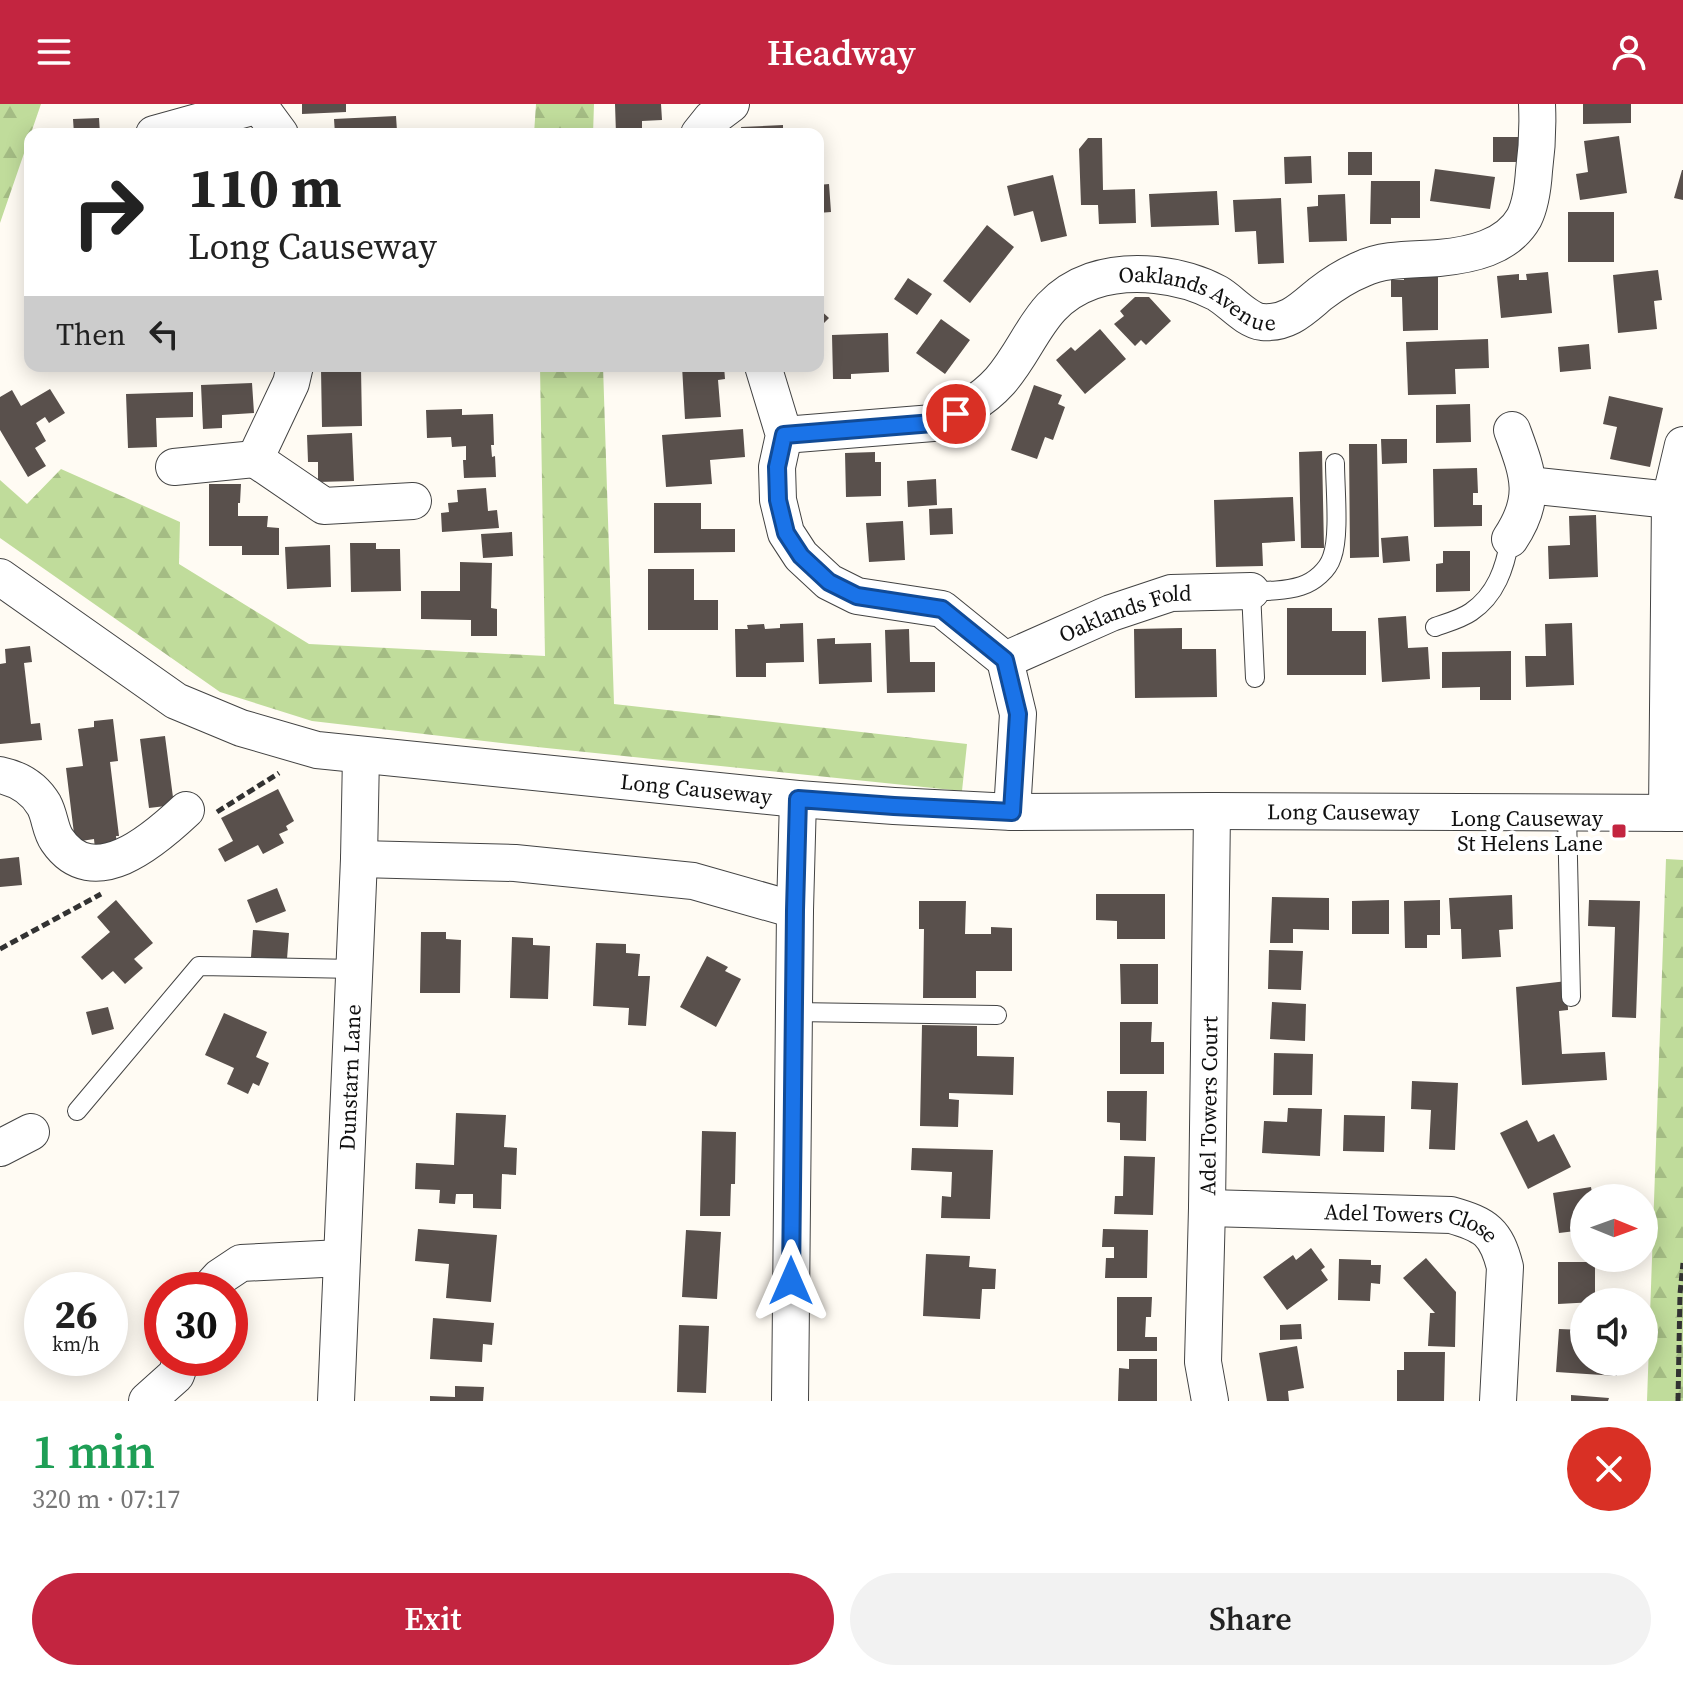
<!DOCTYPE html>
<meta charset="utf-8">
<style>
:root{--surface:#fff;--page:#f2f2f2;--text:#222;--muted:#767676;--accent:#c32540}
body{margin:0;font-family:"Source Serif 4",serif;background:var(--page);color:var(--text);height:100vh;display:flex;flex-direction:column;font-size:30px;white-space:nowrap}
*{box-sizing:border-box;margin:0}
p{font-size:26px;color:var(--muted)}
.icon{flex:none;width:44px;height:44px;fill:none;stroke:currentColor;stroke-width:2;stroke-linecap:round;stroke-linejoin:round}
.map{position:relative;height:1297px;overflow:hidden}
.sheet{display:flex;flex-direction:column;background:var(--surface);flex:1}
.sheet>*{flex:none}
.guide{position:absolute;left:24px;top:24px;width:800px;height:244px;border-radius:16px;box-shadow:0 4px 20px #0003;background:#fff;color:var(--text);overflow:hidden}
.needle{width:52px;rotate:91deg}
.fabs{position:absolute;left:1570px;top:1080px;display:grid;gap:16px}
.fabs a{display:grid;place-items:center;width:88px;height:88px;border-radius:50%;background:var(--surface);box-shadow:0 4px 20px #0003;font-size:40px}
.speed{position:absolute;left:24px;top:1168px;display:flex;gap:16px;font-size:40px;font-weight:700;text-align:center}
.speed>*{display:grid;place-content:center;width:104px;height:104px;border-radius:50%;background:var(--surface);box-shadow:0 4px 20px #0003;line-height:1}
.speed small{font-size:20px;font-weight:400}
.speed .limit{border:12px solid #d22;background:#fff;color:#111}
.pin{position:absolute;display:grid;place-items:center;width:68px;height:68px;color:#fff;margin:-34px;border:4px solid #fff;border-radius:50%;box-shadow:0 2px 8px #0007}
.me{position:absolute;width:88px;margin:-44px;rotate:0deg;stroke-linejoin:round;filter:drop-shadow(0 0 6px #0008)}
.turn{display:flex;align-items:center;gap:28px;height:168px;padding:0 32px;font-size:36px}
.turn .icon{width:104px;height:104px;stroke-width:2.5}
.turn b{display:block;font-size:56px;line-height:68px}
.then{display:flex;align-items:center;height:76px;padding:0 32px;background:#0003;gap:16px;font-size:30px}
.round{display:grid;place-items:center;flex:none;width:84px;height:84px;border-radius:42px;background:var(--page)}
.summary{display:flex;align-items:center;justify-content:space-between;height:136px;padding:0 32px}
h1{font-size:48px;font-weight:600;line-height:60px;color:#1e9e55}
.button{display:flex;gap:16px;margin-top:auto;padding:16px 32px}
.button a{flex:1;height:92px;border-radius:48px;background:var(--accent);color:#fff;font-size:32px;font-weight:600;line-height:92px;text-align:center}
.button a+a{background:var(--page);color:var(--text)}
header{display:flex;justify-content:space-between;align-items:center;height:104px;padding:0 32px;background:var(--accent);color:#fff;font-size:36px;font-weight:600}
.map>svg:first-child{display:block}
.forest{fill:url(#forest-firs)}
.building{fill:#59504c}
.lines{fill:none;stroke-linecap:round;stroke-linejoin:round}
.lane-casing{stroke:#434343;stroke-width:20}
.street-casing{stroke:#434343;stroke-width:38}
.path{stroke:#323232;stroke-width:5;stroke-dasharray:8 4;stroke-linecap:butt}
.lane{stroke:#fff;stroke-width:18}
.street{stroke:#fff;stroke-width:36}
.route-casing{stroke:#114b97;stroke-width:20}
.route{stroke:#1a73e8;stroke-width:14}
.poi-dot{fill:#c32540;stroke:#fff;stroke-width:3}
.labels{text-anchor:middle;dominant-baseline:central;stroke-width:8;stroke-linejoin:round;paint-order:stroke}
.street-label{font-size:22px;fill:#101010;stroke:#fff}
.poi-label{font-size:22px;fill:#101010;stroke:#fff;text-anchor:end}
</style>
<header><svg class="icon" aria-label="menu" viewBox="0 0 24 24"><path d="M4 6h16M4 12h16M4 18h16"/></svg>Headway<svg class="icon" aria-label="person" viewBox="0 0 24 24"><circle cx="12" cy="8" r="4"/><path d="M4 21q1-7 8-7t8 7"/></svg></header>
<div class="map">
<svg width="1683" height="1297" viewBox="0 0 1683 1297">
<defs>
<pattern id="forest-firs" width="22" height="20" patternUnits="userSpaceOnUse" patternTransform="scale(2)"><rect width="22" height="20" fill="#c0dc9b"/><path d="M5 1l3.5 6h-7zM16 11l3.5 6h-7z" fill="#a4bc84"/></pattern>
</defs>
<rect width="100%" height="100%" fill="#fffbf3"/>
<path class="forest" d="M0,0H41L0,119Z
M536,0H594L593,30H534Z
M540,262H603L614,600L967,640L962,687L537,643L312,617L220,588L0,434V376L27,400L61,365L180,418L179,460L309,540L545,552Z
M1666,755L1683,756V1297H1647Z"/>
<path class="building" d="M302,0H346V8L302,10Z
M615,0H661L662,16L642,17V30H616Z
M1583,0H1631V19L1583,20Z
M396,12L397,27L379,28V30H335L334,15Z
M99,14L100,30H74L73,15Z
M783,21V30H742L741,23Z
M1619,32L1627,89L1580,96L1576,70L1588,68L1584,37Z
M1493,33H1518V58H1493Z
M1088,34H1102L1103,86L1135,85L1136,119L1099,120L1098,101H1081L1079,45Z
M1348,48H1372V71H1348Z
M1311,52L1312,79L1285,80L1284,53Z
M1435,65L1495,73L1490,105L1430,97Z
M1682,66H1683V96L1674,94Z
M1053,71L1067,132L1041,138L1033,107L1014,112L1007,82Z
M1371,77H1420V114H1391V120H1370Z
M829,80L831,108L818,109V81Z
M1217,87L1219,121L1151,123L1149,90Z
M1345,90L1347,137L1309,138L1307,103L1318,102V91Z
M1281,94L1284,159L1258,160L1256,127L1235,128L1233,96Z
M1568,108H1614V158H1568Z
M987,121L1014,143L970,199L943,177Z
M1658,166L1662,196L1654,197L1657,225L1618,229L1613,171Z
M1548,168L1552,209L1501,214L1497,172L1519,170V176H1527L1526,170Z
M1404,170H1438V226L1403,227L1402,193H1391V176H1404Z
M908,174L932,190L917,211L894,195Z
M1135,193H1149L1171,217L1146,241L1141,236L1135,242L1114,220L1124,212L1120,207Z
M818,204L829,214L818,225Z
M941,215L970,236L945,270L916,249Z
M1100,225L1126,255L1085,290L1056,256L1071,243L1075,247Z
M888,229L889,268L851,270V275H833L832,231Z
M1488,235L1489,264L1455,265L1456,290L1408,291L1406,238Z
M1589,240L1591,265L1560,268L1558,243Z
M682,262H724L725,275L718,276L721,313L685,315Z
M361,264L362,322L322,323L321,265Z
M252,279L254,309L222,311V324L203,325L201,281Z
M1034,281L1062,291L1058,300L1065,303L1053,336L1045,333L1037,355L1011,346Z
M50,285L65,309L49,319L45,313L36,319L46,337L35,344L46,362L28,373L0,326V293L12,286L21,302Z
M193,288V313L156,314L157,343L128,344L126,290Z
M1609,292L1663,304L1650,363L1610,355L1617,323L1603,320Z
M1470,300L1471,338L1436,339V301Z
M462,305V311L493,310L494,341H491L492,353L495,352L496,373L464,374L463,356H466V342L452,343L451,333L427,334L426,306Z
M743,325L745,353L710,356L712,380L666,383L662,331Z
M352,329L354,377L318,378V358H308L307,331Z
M1381,335H1407V359L1382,360Z
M1349,340H1377L1379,453L1350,454Z
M1322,347L1324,444H1301L1299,348Z
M875,348V358H881V392L846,393L845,349Z
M1477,364L1478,389H1473V401H1482V422L1434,423L1433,365Z
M936,375L937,401L908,403L907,377Z
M209,380H241L240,399H238V412H268L267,423L279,424V451H242V442H209Z
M486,384L488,407L497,406L499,424L442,428L441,409L449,408L448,399L458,398L457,386Z
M1293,393L1295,437L1262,439L1263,462L1216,463L1214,396Z
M654,399H701V425H735V448L654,449Z
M952,404L953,430L930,431L929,405Z
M1596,411L1598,473L1549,475L1548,442L1570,441L1569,412Z
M903,417L905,456L869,458L866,419Z
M512,428L513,452L483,454L481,430Z
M1408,432L1410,457L1383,459L1381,434Z
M350,439H376V445H400L401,487L351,488Z
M330,441L331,483L287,485L285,443Z
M1443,447H1470V487L1436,488V460L1443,459Z
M460,458L492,459L491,504L497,505V532H471V516L421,515V487H460Z
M648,465H694V496H718V526H648Z
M1287,504H1332V527H1366V571H1287Z
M1406,512L1408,544L1428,543L1430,575L1382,578L1378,514Z
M803,519L804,558L766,559V573H736L735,525H748L747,521L764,520L765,525L780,524V520Z
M1572,519L1574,581L1526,583L1525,552H1546L1545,520Z
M1182,524V545H1216L1217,593L1135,594L1134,525Z
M909,525L910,558H935V588L887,589L885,526Z
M835,534V540L871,539L872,578L819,580L817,535Z
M30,542L32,558L24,559L31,620L40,619L42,636L0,640V560L6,559L5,545Z
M1511,547V596H1480V583L1442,584V548Z
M113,615L118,657L110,658L119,732H116L117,742L95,745L94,735L75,738L66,664L83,662L78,625L94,623V617Z
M165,632L174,701L149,704L140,635Z
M278,685L294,717L286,722L288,726L279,730L284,739L263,750L258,741L225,758L218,745L233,737L221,714Z
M19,753L22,781L0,783V755Z
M277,784L286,807L256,819L247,796Z
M1096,790H1165V835H1117V817L1096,816Z
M1512,791L1513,825L1499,826L1501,853L1462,855L1461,825H1451L1449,794Z
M1272,793L1329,794V826L1293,825V839H1270Z
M116,796L153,839L134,855L143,864L125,880L113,867L102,876L81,853L110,828L97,813Z
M1389,796V830H1352V797Z
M1440,796V831H1427V844H1405L1404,797Z
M1589,796L1640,797L1636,914L1612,913L1615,823L1588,822Z
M919,797H966L965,830H991V823L1012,824V867H976V894H923L924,825H919Z
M253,826L289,829L287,855L251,853Z
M421,828H446V835L461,836L460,889H420Z
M512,833L533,834V841L550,842L548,895L510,894Z
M596,839L626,840V849L640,850L638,872H650L646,922L628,921L629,904L593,902Z
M1269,846L1303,847L1301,886L1268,885Z
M707,852L728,863L725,867L741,875L716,923L680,903Z
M1120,860H1158V900H1121Z
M1567,877L1568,906L1559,907L1562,950L1605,948L1607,976L1522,981L1516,883Z
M1272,898L1306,900L1305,937L1270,935Z
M108,903L114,925L92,931L86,908Z
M224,909L267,928L256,953L269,959L259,982L253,979L248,990L227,980L234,964L205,951Z
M1120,918H1152L1151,938H1164V970H1120Z
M922,921L977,922V952L1014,953L1013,991L949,989V995L959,996L958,1023L920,1022Z
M1274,949L1313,950L1312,991H1273Z
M1412,977L1458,979L1455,1046L1429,1045L1431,1006L1411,1005Z
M1107,987H1147L1146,1037L1120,1036V1019L1107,1018Z
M1288,1004L1322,1005L1320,1052L1262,1049L1264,1017L1287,1018Z
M456,1009L506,1011L504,1043L517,1044L516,1071L502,1070L501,1105L473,1104V1090H456L455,1100L439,1099L440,1086L415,1085L416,1059L454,1061Z
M1344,1011L1385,1012L1384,1048L1343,1047Z
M1527,1016L1538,1038L1554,1030L1571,1063L1528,1085L1500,1029Z
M702,1027L736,1028L735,1080H731L730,1112H700Z
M912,1044L993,1046L990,1115L941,1114L942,1092L951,1093L952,1068L911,1066Z
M1124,1052L1155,1053L1153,1111L1114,1110L1115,1092H1123Z
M1591,1083L1593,1094H1584V1126L1559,1129L1553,1089Z
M418,1125L497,1131L491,1198L446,1194L449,1160L415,1157Z
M1103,1125L1148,1126L1147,1174H1105L1106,1154H1114V1143H1102Z
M686,1126L721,1128L717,1195L682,1193Z
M1311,1144L1325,1163L1321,1166L1328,1176L1287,1206L1263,1173L1293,1151L1296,1156Z
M926,1150L970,1152L969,1163L996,1165L995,1185H982L980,1215L923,1212Z
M1426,1154L1456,1188L1455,1243L1428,1242L1430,1209H1435L1403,1174Z
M1339,1155L1371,1156V1161H1381L1380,1180L1371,1179L1370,1197L1338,1196Z
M1558,1158H1595V1198L1558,1200Z
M1117,1193H1152L1151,1213H1146L1145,1233H1157V1247H1117Z
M433,1214L494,1219L492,1241L483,1240L482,1258L430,1255Z
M1301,1220L1302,1235L1280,1236V1221Z
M679,1221L709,1222L706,1289L677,1288Z
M1559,1225L1584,1226V1258H1618L1617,1272L1556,1268Z
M1297,1242L1304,1284L1288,1287L1289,1297H1267L1259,1249Z
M1404,1248H1445L1444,1297H1397V1266H1404Z
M1129,1255H1157V1297H1118L1119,1264L1129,1265Z
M455,1282L484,1283L483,1297H430V1292L455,1293Z
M1571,1291L1609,1294L1608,1297H1571Z"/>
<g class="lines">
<g class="lane-casing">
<path id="lane" d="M1435,523C1446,519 1461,515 1471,508C1496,491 1505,464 1510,435
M1255,574L1251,487C1268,487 1285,487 1301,482C1314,478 1328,466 1332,453C1340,431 1335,384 1335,359
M1567,709L1571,893
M794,908L997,911
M77,1007L199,862L355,865"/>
</g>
<g class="street-casing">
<g id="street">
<path d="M258,0L280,30"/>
<path d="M154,30L259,1"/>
<path d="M699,30L711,15L731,0"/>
<path d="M295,262L291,279L255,355L324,402L413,397"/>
<path d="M763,262L784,331L777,363L778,396L786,429L801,452L829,478L857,492L942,505L1005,556L1018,610L1012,708"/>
<path id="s1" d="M784,331L933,319C959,309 981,298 1000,277C1033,239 1038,196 1092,177C1131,164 1181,170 1217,189C1231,197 1246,216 1262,218C1288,220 1302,205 1320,190C1333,180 1347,171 1362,165C1385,154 1414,156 1439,154C1470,151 1507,144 1524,114C1531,100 1533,82 1534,67C1537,45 1538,22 1537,0"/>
<path d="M174,363L255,355"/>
<path d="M1528,381L1670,396"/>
<path d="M1510,435C1538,393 1528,370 1512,326"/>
<path id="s2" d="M0,473L176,597L241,624L317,646L798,695L894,702L1012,708L1212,707L1683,709"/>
<path id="s3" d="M1005,556L1111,509L1171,489L1251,487"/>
<path d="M0,671C19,675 34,684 44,701C50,712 50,726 57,736C93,789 153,737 186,706"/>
<path d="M1667,709L1670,396L1683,341"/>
<path d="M359,755L515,759L693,777L795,806"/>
<path d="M0,1044L31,1028"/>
<path id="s4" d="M1207,1104L1451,1111C1486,1121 1496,1128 1505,1163L1498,1297"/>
<path d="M208,1186L220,1173L241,1159L342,1154"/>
<path d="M147,1297L176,1271L182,1254"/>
<path id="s5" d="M336,1297L359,755L361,651"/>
<path d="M790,1297L795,806L798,695"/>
<path id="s6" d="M1210,1297L1203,1258L1207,1104L1212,707"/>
</g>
</g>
<path class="path" d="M217,708L279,669
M0,845L101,790
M1678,1297L1680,1190L1683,1159"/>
<use href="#lane" class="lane"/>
<use href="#street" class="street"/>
</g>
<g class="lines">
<g class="route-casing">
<path id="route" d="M791,1177L795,806L798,695L894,702L1012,708L1018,610L1005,556L942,505L857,492L829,478L801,452L786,429L778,396L777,363L784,331L933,319L956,310"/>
</g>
<use href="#route" class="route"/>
</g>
<rect class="poi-dot" x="1611" y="719" width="16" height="16" rx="4"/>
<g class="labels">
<g class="street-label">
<text stroke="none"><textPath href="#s1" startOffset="480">Oaklands Avenue</textPath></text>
<text stroke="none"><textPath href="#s3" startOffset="130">Oaklands Fold</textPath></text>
<text stroke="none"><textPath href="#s2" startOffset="746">Long Causeway</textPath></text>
<text stroke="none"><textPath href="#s2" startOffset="1394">Long Causeway</textPath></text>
<text stroke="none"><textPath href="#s5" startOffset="324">Dunstarn Lane</textPath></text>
<text stroke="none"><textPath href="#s6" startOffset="296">Adel Towers Court</textPath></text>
<text stroke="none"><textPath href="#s4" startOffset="206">Adel Towers Close</textPath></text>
</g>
<g class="poi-label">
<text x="1603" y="714">Long Causeway<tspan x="1603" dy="25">St Helens Lane</tspan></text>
</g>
</g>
</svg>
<div class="fabs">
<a><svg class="needle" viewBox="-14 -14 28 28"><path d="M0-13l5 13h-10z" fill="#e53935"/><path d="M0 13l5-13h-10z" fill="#767676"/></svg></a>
<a><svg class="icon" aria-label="sound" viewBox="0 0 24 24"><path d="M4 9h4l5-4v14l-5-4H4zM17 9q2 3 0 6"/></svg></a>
</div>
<div class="speed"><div>26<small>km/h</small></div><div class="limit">30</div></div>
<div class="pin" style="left:956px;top:310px;background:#d93025"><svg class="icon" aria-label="arrive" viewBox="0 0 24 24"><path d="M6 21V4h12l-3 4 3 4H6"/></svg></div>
<svg class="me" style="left:791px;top:1177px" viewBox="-20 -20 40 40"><path d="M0-17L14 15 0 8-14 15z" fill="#1a73e8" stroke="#fff" stroke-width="4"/></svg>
<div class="guide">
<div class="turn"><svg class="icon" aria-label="right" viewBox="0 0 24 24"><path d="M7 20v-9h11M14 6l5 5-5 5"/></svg><div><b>110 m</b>Long Causeway</div></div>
<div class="then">Then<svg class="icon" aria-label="left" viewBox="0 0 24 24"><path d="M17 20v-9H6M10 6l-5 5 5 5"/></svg></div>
</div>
</div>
<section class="sheet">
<div class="summary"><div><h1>1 min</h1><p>320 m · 07:17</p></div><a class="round" style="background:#d93025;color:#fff"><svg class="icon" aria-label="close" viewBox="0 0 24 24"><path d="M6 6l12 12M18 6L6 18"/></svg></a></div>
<div class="button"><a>Exit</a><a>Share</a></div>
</section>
